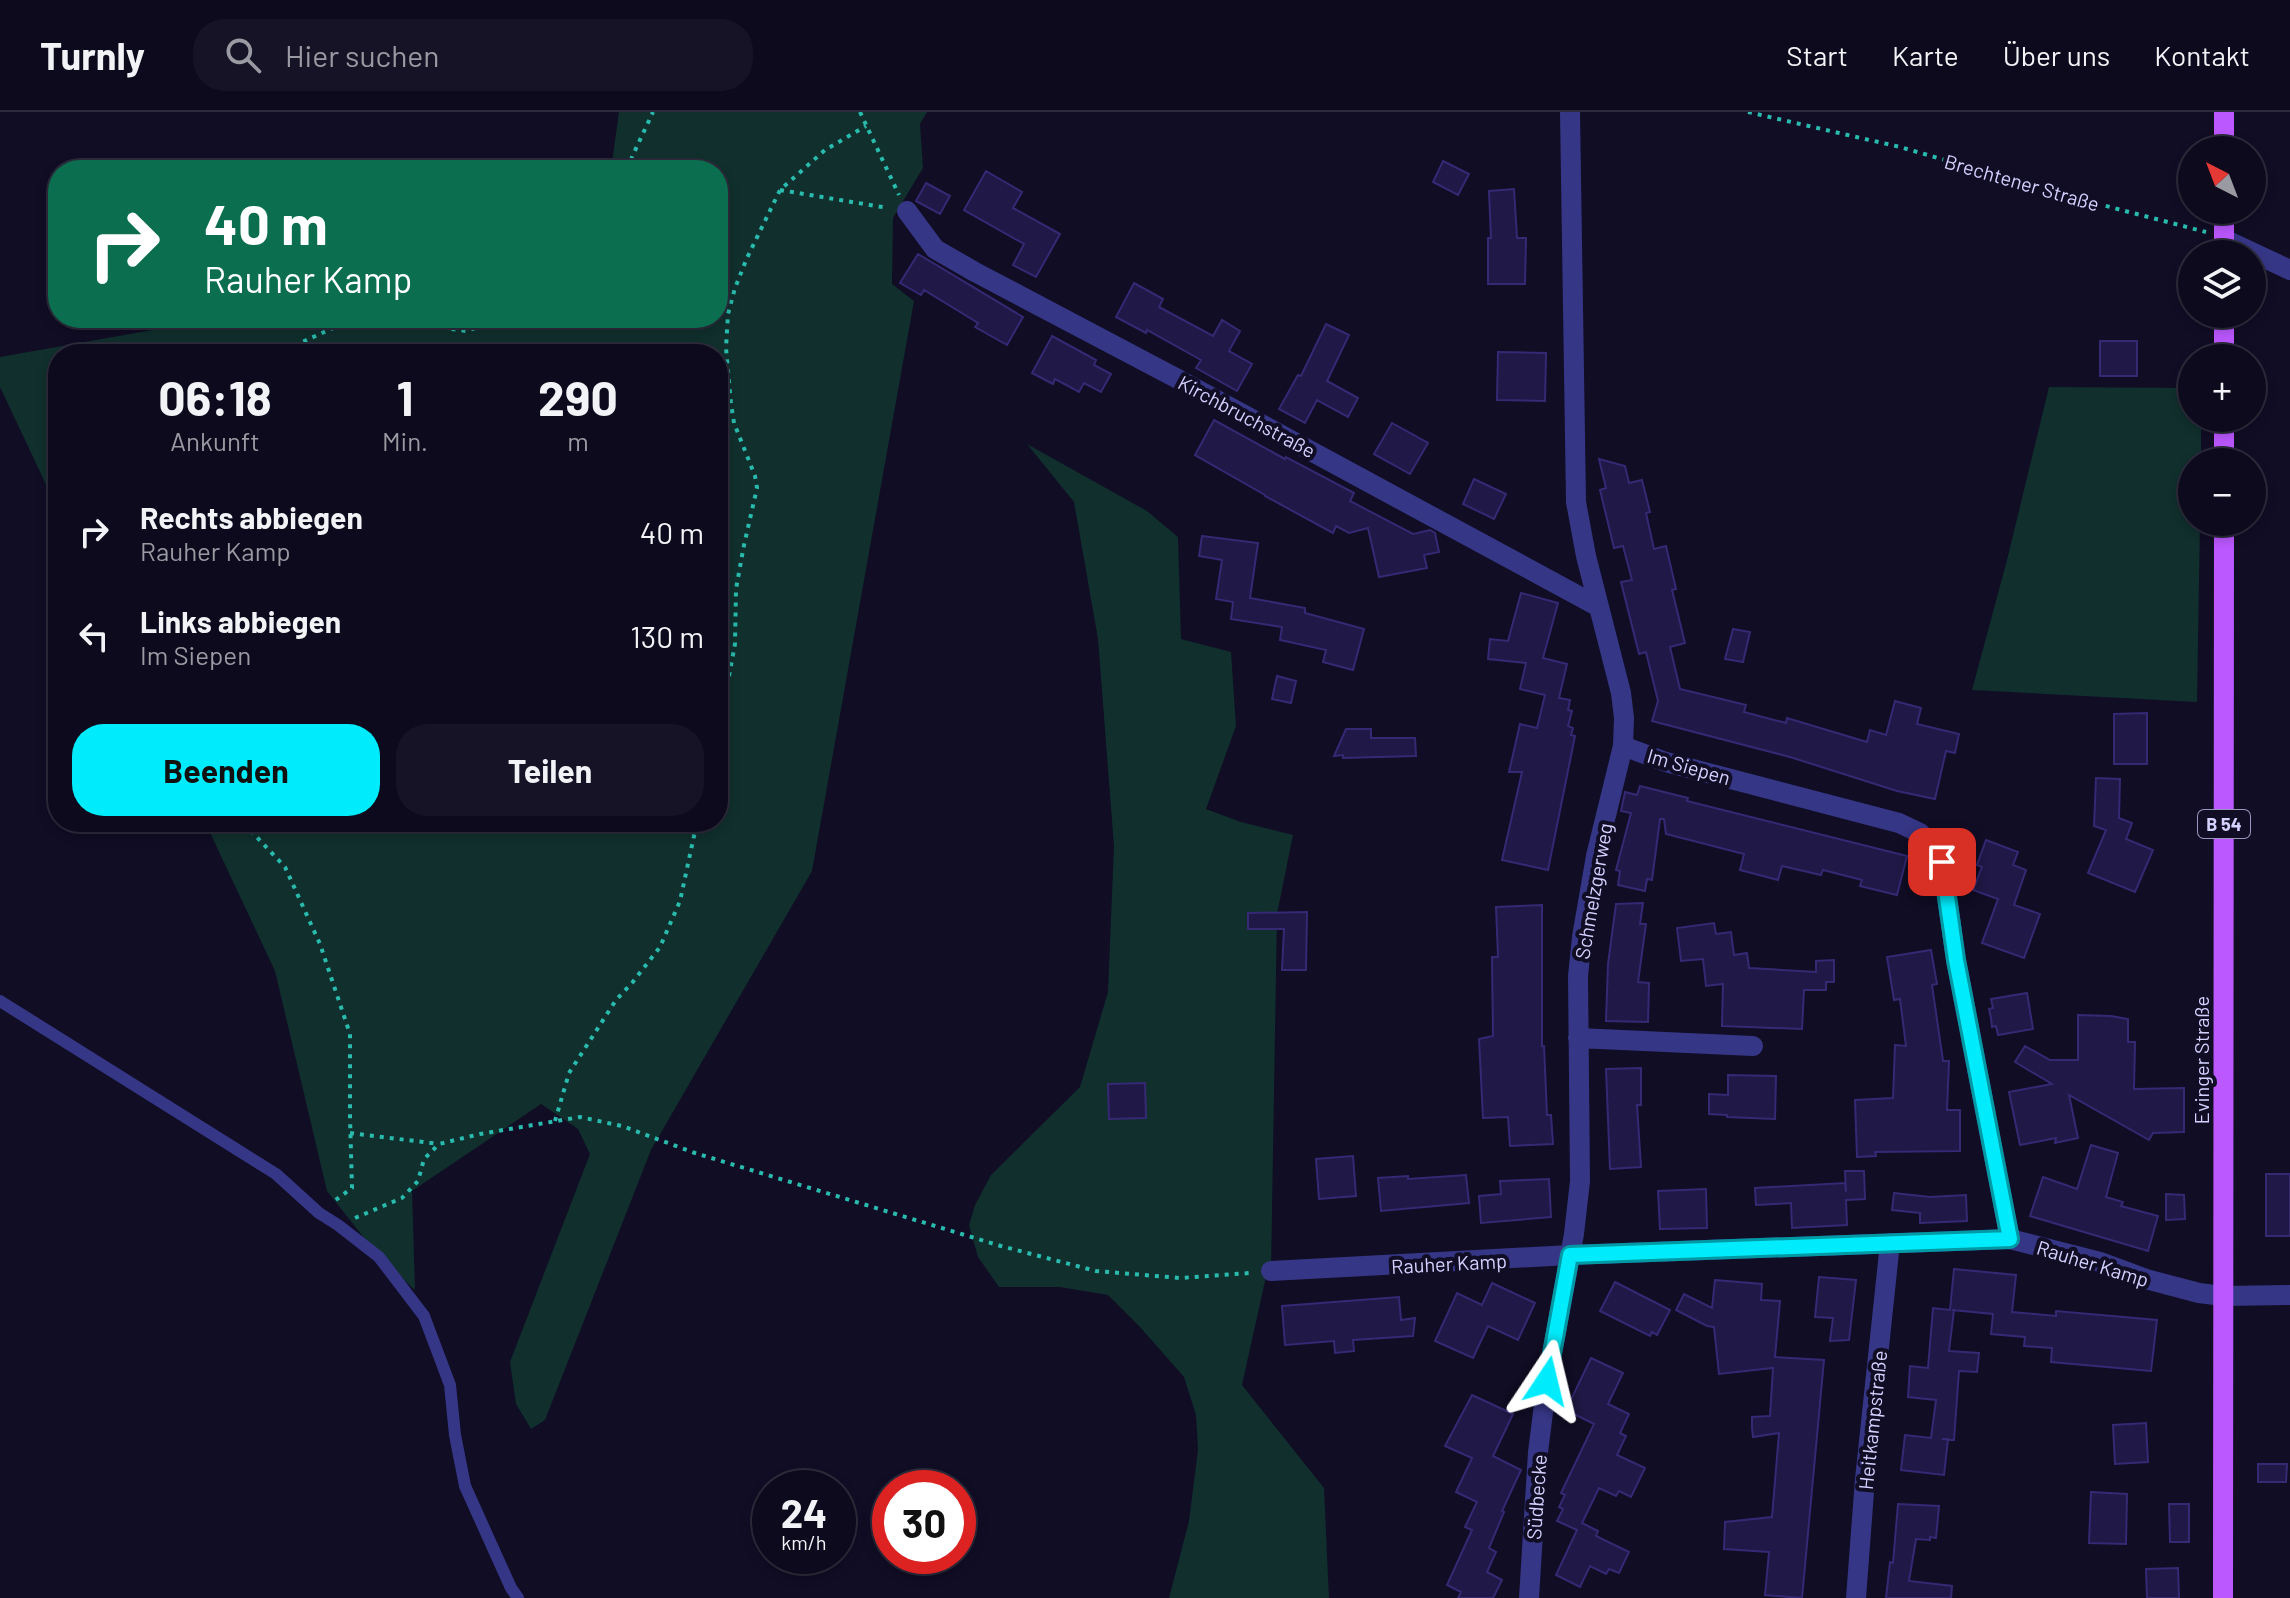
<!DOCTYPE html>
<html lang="de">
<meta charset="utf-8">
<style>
:root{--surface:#0c0a1c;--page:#151325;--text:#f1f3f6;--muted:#9a9aa3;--line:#2c2b3b;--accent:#00ecfc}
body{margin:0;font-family:Barlow,sans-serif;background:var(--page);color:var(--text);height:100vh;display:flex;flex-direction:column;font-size:30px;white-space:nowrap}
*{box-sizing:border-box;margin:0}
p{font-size:26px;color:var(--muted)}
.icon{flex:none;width:44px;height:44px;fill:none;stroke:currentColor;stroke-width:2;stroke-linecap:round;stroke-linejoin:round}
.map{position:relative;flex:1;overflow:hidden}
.details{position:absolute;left:48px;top:232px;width:680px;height:488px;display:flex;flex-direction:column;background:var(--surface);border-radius:32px;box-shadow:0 4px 12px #0003,0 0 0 2px var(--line)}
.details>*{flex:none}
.hud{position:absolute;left:48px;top:48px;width:680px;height:168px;border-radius:32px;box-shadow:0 4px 12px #0003,0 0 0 2px var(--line);background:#0b6e4f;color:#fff;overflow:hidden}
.needle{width:52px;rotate:318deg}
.tools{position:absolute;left:2178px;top:24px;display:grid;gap:16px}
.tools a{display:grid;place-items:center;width:88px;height:88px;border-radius:50%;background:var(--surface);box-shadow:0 4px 12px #0003,0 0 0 2px var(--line);font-size:40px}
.speed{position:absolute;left:752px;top:1358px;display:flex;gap:16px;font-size:40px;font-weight:700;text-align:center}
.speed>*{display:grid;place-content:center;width:104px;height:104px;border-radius:50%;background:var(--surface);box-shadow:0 4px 12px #0003,0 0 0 2px var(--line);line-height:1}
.speed small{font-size:20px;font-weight:400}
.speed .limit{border:12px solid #d22;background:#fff;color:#111}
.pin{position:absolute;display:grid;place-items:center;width:68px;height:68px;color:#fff;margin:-34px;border-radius:16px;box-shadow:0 4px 12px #0006}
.me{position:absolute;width:88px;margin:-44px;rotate:10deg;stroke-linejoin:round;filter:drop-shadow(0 0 6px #0008)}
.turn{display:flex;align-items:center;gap:28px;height:168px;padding:0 24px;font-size:36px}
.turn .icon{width:104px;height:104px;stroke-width:2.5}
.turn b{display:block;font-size:56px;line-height:68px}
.eta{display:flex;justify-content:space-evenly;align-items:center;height:136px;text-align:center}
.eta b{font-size:48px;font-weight:700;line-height:56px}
.action{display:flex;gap:16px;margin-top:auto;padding:16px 24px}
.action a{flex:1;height:92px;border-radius:32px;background:var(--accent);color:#111;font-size:32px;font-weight:700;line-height:92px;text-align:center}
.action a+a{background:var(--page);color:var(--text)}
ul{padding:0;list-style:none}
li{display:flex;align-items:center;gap:24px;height:104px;padding:0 24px}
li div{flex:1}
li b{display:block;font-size:30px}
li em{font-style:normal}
header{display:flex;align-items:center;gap:48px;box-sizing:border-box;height:112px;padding:0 40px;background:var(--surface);border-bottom:2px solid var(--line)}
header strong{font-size:38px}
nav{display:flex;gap:44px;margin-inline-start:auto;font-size:28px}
.search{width:560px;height:72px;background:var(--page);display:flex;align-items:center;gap:20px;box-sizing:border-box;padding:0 28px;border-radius:32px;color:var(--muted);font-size:30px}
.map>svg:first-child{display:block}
.green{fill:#102f2d}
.building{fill:#201846;stroke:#352974;stroke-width:2}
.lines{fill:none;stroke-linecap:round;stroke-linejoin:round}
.path{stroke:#29bbad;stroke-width:4;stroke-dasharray:4 6;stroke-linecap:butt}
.service{stroke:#363686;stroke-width:12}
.minor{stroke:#363686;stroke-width:20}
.tertiary{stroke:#363686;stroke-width:20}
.primary{stroke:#bb58ff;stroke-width:20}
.route-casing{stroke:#0099a4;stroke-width:20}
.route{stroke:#00ecfc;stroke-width:14}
.labels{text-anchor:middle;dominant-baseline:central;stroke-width:8;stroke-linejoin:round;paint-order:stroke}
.shield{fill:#100d25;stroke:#9996be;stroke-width:2}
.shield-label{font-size:18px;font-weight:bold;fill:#d4d1ff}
.street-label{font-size:20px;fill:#d4d1ff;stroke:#100d25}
</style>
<header>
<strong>Turnly</strong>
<div class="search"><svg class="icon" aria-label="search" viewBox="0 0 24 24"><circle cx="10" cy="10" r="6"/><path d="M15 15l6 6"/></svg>Hier suchen</div>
<nav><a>Start</a><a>Karte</a><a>Über uns</a><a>Kontakt</a></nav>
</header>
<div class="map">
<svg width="2290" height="1486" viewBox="0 0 2290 1486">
<rect width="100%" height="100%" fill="#100d25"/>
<path class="green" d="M619,0H927L920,12L923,56L893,106L892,172L914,189L812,759L651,1038L545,1308L531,1317L516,1292L510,1250L590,1042L578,1017L541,992L412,1079L415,1178L379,1145L327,1079L275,859L205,710H718V242H58V398L0,275V245L220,206H718V58H611Z
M2049,275L2192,276V306H2201V350H2192V410H2200L2197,590L1972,578L2007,448Z
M1027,332L1147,399L1178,425L1181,527L1231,540L1236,614L1206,697L1241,710L1293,723L1277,802L1271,1159L1267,1160L1242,1273L1324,1376L1329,1486H1169L1189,1409L1198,1338L1196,1303L1184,1265L1140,1215L1108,1183L1060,1175H999L978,1145L969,1113L975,1093L991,1063L1080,975L1108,880L1114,734L1098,527L1074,390Z"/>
<path class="building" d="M1443,49L1469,62L1458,83L1433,70Z
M986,59L1022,80L1013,96L1060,122L1036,165L1013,153L1024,132L964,98Z
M926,71L950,84L940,102L916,89Z
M1514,77L1517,126H1526L1525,172H1488V126H1491L1489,79Z
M918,142L1023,205L1007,233L975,215L978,211L924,178L921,183L900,171Z
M1134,171L1163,187L1159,195L1213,224L1222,208L1240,219L1229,239L1252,252L1237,279L1196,256L1201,248L1147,218L1146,221L1116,205Z
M1326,212L1349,223L1327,269L1358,286L1348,305L1317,288L1305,311L1279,297L1298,263L1301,264Z
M1052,224L1096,248L1094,253L1111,262L1101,280L1084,271L1079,280L1055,267L1053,272L1032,261Z
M2100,229H2137V264H2100Z
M1498,240L1546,241L1545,289L1497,288Z
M1214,308L1285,347L1286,345L1354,381L1350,389L1413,422L1430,418L1435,421L1439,440L1424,443L1427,456L1379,465L1368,416L1349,421L1336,414L1333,421L1265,384V383L1195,343Z
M1392,311L1428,331L1410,362L1374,342Z
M1599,347L1625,354L1629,371L1642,368L1650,400L1646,401L1654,437L1666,434L1676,477L1672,478L1685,531L1670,535L1680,577L1746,593L1744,600L1786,611L1787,606L1867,630L1870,618L1886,623L1895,589L1921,596L1917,612L1959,622L1955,641L1946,639L1935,687L1897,679L1790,645L1652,609L1658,589L1646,540L1639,542L1621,470L1632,468L1623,434L1614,436L1600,378L1606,376Z
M1474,367L1506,382L1494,407L1463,392Z
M1202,424L1258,431L1250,486L1305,496V501L1364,517L1353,558L1323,550L1326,538L1280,528L1282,515L1231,507L1233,490L1216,487L1222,448L1199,444Z
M1521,481L1558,491L1543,546L1567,552L1559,586L1570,588L1568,598L1572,599L1568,614L1573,616L1571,623L1575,624L1548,758L1502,748L1522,660H1509L1520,612L1537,616L1545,583L1520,577L1526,551L1488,547L1490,527L1508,529Z
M1733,517L1750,520L1743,550L1725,547Z
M1277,564L1296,569L1291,591L1272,587Z
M2147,601V652H2114V602Z
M1346,617H1371V626H1415L1416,644L1343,646V643L1334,644Z
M2096,666L2120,667L2119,706L2132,711L2126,727L2153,738L2135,780L2088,761L2106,718L2094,714Z
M1640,674L1688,686L1687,689L1907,744L1897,783L1860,774L1862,768L1823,758L1821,763L1782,754L1778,768L1740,758L1744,742L1666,722L1664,707H1660L1652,768L1647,767L1645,779L1618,773L1620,759L1616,758L1631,701L1621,699L1625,680L1637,683Z
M1986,728L2018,740L2013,753L2026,758L2014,793L2040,802L2024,846L1982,831L1998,787L1973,778L1982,755L1977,753Z
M1643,791L1640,812H1646L1638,870L1649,871L1648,910L1606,909L1608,852L1616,792Z
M1542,793V934H1544L1547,1003H1551L1553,1032L1510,1034L1508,1005L1483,1006L1479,927L1493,924L1492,845H1498L1496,795Z
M1307,800L1306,858H1282L1284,817H1248V801Z
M1714,811L1716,822L1731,820L1734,843L1747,841L1749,856L1816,860V849L1834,848V870H1826V878H1804L1802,917L1722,914L1723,872L1706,874L1703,847L1681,849L1677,816Z
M1931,838L1937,872L1932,873L1943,949H1949L1947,998H1960V1039L1875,1040L1876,1044L1857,1045L1855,988L1893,986L1895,933L1906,934L1900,887L1894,888L1887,845Z
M2027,881L2033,917L1998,923L1996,914L1992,915L1991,906L1989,897L1993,896L1991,887Z
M2078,903L2111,904L2128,907V930H2135L2134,977L2184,976V1020L2153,1021L2149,1028L2069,983L2078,1026L2055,1031L2056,1026L2020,1033L2009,980L2052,972L2015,950L2025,934L2050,948H2078Z
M1641,956V993H1637L1641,1055L1610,1057L1606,957Z
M1728,963L1776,964L1775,1007L1727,1005V1003L1709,1002V982L1728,983Z
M1145,971L1146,1006L1109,1007L1108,972Z
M2091,1033L2118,1041L2106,1085L2123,1090L2121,1094L2158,1104L2148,1139L2030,1104L2043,1065L2077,1077Z
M1353,1044L1356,1084L1319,1087L1316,1047Z
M1845,1059H1864L1865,1087L1846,1088L1847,1113L1792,1116L1791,1091L1756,1093L1755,1076L1845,1071L1846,1080Z
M2266,1062H2290V1124H2266Z
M1466,1063L1469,1091L1381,1099L1378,1066L1408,1064V1067Z
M1549,1067L1551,1105L1481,1111L1479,1084L1501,1082L1500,1069Z
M1706,1077L1707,1116L1660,1117L1658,1079Z
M1894,1081L1930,1085L1966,1083L1967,1109L1920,1111V1101L1892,1098Z
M2166,1082L2184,1083L2185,1107L2166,1108Z
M1954,1157L2016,1163L2012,1200L2056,1204V1199L2157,1208L2151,1259L2051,1250L2052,1236L2024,1234L2025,1225L1991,1222L1993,1202L1952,1198H1954L1949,1239L1979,1241L1977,1260L1959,1259L1954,1328L1942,1327H1948L1944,1363L1901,1358L1905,1323L1931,1326L1936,1288L1908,1285L1910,1254L1928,1256L1933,1196L1950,1198Z
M1819,1165L1856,1168L1849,1228L1830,1229L1833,1206L1815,1205Z
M1715,1168L1762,1172L1761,1188L1780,1189L1775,1245L1824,1248L1802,1486L1765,1483L1769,1440L1724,1437L1725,1410L1772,1405L1779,1321L1753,1325L1752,1316V1305L1770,1304L1773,1256L1719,1262L1714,1215L1707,1214L1676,1198L1684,1182L1712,1196Z
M1615,1170L1670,1198L1657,1223L1652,1220L1650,1224L1600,1199Z
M1492,1171L1535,1191L1518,1228L1488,1214L1473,1246L1435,1229L1457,1181L1482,1193Z
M1399,1185L1401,1208L1415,1206L1413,1224L1353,1228L1354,1239L1335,1241L1334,1229L1285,1233L1282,1194Z
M1591,1246L1623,1261L1608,1292L1629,1302L1620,1321L1626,1324L1617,1343L1645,1356L1631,1385L1619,1379L1616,1384L1599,1376L1582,1411L1598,1419L1596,1424L1629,1440L1619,1461L1609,1457L1606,1462L1590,1454L1580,1475L1556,1463L1577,1418L1557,1409L1563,1397L1559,1395L1565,1383L1561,1381L1594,1312L1566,1298Z
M1472,1283L1513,1302L1493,1344L1521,1358L1502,1399L1504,1400L1489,1436L1496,1440L1487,1460L1502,1468L1493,1486H1458L1461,1480L1447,1473L1472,1418L1465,1415L1477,1390L1456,1380L1472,1346L1445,1334Z
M2146,1311L2148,1350L2115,1352L2113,1313Z
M2258,1352H2287L2286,1370H2258Z
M2091,1380L2127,1382L2126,1432L2089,1431Z
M1898,1392L1939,1394L1936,1426L1930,1425V1428L1916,1427L1909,1469L1952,1474L1951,1486H1886L1890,1450L1893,1451Z
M2169,1392H2189V1430H2170Z
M2178,1456L2179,1486H2147L2146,1457Z"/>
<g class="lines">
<path class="path" d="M860,0L899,83
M1748,0L1900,35L2083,88L2206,120
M630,58L632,45L653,0
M780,78L888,96
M403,206L424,213L466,219L507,206
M276,242L344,211L362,206
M718,623L735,532L736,477L744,433L757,376L755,364L734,311L731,292L726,236L728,202L735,176L747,146L780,78L825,38L866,14
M245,710L251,719L285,755L320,832L350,922V1005L352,1076L333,1090
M555,1009L569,961L616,888L632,871L660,835L680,789L697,710
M350,1021L439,1032
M355,1106L402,1086L418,1069L424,1047L439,1032L480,1022L580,1005L622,1014L695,1041L1001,1134L1096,1159L1180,1166L1250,1161"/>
<path class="service" d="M0,889L276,1062L319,1101L338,1113L379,1145L424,1204L450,1273L455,1323L465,1374L511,1476L518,1486"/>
<path class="minor" d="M907,99L935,137L975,160L1176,266L1599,495
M1623,634L1666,650L1899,711L1920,721L1934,734L1942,750L1956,848L2010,1127
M1578,926L1753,934
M1271,1159L1570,1143L2010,1127L2100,1150L2146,1167L2199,1181L2223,1184L2290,1183
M1529,1486L1538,1340L1547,1269L1574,1122L1580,1069L1578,864L1582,825L1596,744L1623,634L1624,606L1621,581L1586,444L1576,390L1570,0
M1856,1486L1865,1367L1890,1131"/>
<path class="tertiary" d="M2224,127L2290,158"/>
<path class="primary" d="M2224,0V38
M2224,98V142
M2224,202V246
M2224,306V350
M2223,1486L2224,410"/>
</g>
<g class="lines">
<g class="route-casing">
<path id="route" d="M1547,1269L1570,1143L2010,1127L1956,848L1942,750"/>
</g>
<use href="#route" class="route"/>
</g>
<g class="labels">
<rect class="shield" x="2198" y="698" width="52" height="28" rx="6"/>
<g class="shield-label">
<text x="2224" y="712">B 54</text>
</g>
<g class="street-label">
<text transform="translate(2022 70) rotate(16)">Brechtener Straße</text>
<text transform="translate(1247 304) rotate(28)">Kirchbruchstraße</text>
<text transform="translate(1689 654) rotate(16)">Im Siepen</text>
<text transform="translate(1593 779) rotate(-80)">Schmelzgerweg</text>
<text transform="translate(2201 948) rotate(-90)">Evinger Straße</text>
<text transform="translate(1449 1151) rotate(-3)">Rauher Kamp</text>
<text transform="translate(2093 1151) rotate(17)">Rauher Kamp</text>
<text transform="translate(1872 1308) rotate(-84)">Heitkampstraße</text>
<text transform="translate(1536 1385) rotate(-86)">Südbecke</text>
</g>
</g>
</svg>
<div class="tools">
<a><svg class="needle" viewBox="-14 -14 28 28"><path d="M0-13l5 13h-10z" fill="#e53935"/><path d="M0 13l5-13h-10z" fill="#9a9aa3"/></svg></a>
<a><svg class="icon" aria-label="layers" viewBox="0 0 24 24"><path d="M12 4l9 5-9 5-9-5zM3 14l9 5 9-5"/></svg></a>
<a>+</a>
<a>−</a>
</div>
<div class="speed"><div>24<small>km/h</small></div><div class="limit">30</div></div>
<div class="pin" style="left:1942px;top:750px;background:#d93025"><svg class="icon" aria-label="arrive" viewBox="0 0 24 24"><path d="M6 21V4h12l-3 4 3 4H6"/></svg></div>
<svg class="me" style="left:1547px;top:1269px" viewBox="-20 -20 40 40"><path d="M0-17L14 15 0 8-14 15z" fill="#00ecfc" stroke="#fff" stroke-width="4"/></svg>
<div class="hud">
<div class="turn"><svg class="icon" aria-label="right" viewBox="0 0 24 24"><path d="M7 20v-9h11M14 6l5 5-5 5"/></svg><div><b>40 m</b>Rauher Kamp</div></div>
</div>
<section class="details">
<div class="eta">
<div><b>06:18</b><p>Ankunft</p></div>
<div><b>1</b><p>Min.</p></div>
<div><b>290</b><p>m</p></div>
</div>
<ul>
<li><svg class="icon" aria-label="right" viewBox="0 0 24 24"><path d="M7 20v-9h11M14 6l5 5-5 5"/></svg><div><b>Rechts abbiegen</b><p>Rauher Kamp</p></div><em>40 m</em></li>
<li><svg class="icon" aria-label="left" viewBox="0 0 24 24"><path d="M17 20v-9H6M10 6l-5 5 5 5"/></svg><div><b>Links abbiegen</b><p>Im Siepen</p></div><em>130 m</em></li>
</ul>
<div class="action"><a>Beenden</a><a>Teilen</a></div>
</section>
</div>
